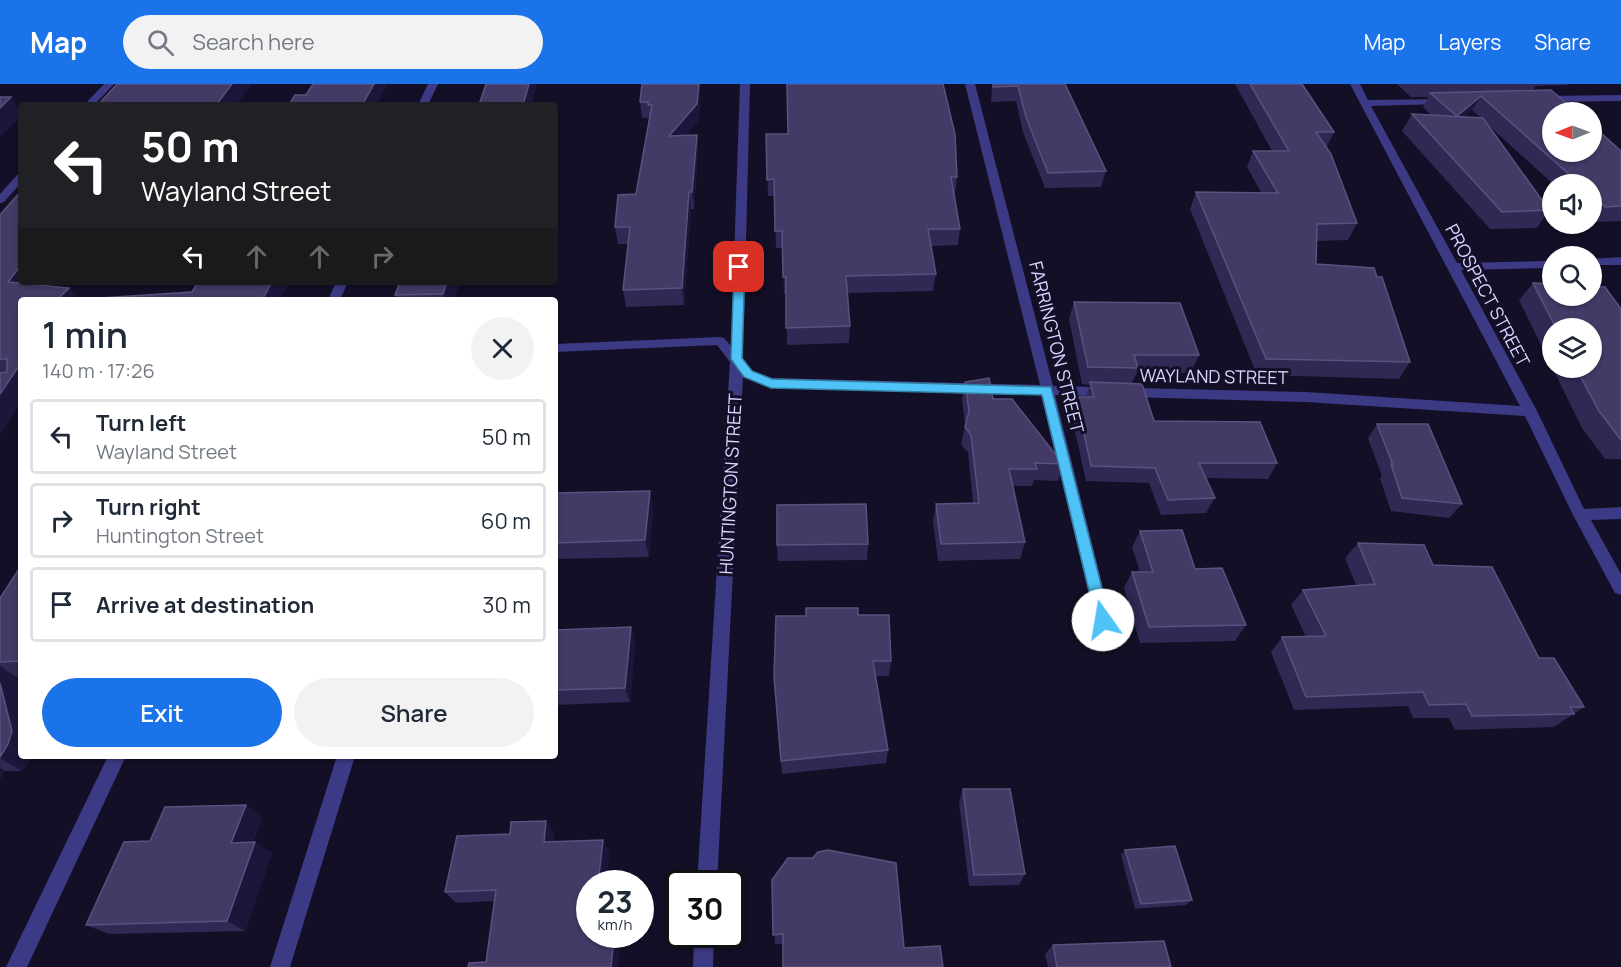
<!DOCTYPE html>
<meta charset="utf-8">
<style>
:root{--surface:#fff;--page:#f2f2f3;--text:#1f2937;--muted:#747a83;--line:#e0e1e3;--accent:#1a73e8}
body{margin:0;font-family:Manrope,sans-serif;background:var(--page);color:var(--text);height:100vh;display:flex;flex-direction:column;font-size:22px;white-space:nowrap}
*{box-sizing:border-box;margin:0}
p{font-size:20px;color:var(--muted)}
.icon{flex:none;width:33px;height:33px;fill:none;stroke:currentColor;stroke-width:2;stroke-linecap:round;stroke-linejoin:round}
.map{position:relative;flex:1;overflow:hidden}
.panel{position:absolute;left:18px;top:213px;width:540px;height:462px;display:flex;flex-direction:column;background:var(--surface);border-radius:6px;box-shadow:0 2px 4px #0004}
.panel>*{flex:none}
.top-card{position:absolute;left:18px;top:18px;width:540px;height:183px;border-radius:6px;box-shadow:0 2px 4px #0004;background:#202124;color:#fff;overflow:hidden}
.needle{width:39px;rotate:269deg}
.fabs{position:absolute;left:1542px;top:18px;display:grid;gap:12px}
.fabs a{display:grid;place-items:center;width:60px;height:60px;border-radius:50%;background:var(--surface);box-shadow:0 2px 4px #0004;font-size:30px}
.speed{position:absolute;left:576px;top:786px;display:flex;gap:12px;font-size:30px;font-weight:700;text-align:center}
.speed>*{display:grid;place-content:center;width:78px;height:78px;border-radius:50%;background:var(--surface);box-shadow:0 2px 4px #0004;line-height:1}
.speed small{font-size:15px;font-weight:400}
.speed .limit{border:3px solid #111;border-radius:9px;background:#fff;color:#111}
.pin{position:absolute;display:grid;place-items:center;width:51px;height:51px;color:#fff;margin:-26px;border-radius:12px;box-shadow:0 3px 9px #0006}
.me{position:absolute;width:66px;margin:-33px;rotate:347deg;stroke-linejoin:round;filter:drop-shadow(0 0 4px #0008)}
.turn{display:flex;align-items:center;gap:21px;height:126px;padding:0 24px;font-size:27px}
.turn .icon{width:78px;height:78px;stroke-width:2.5}
.turn b{display:block;font-size:42px;line-height:51px}
.lanes{display:flex;align-items:center;height:57px;padding:0 24px;background:#0003;justify-content:center;gap:30px;direction:ltr}
.lanes .off{opacity:.35}
.round{display:grid;place-items:center;flex:none;width:63px;height:63px;border-radius:32px;background:var(--page)}
.headline{display:flex;align-items:center;justify-content:space-between;height:102px;padding:0 24px}
h1{font-size:36px;font-weight:600;line-height:45px}
.button{display:flex;gap:12px;margin-top:auto;padding:12px 24px}
.button a{flex:1;height:69px;border-radius:36px;background:var(--accent);color:#fff;font-size:24px;font-weight:600;line-height:69px;text-align:center}
.button a+a{background:var(--page);color:var(--text)}
ul{padding:0;list-style:none}
li{display:flex;align-items:center;gap:18px;height:75px;margin:0 12px 9px;padding:0 12px;border:3px solid var(--line);border-radius:6px}
li div{flex:1}
li b{display:block;font-size:22px}
li em{font-style:normal}
header{display:flex;align-items:center;gap:36px;box-sizing:border-box;height:84px;padding:0 30px;background:var(--accent);color:#fff}
header strong{font-size:28px}
nav{display:flex;gap:33px;margin-inline-start:auto;font-size:21px}
.search{width:420px;height:54px;background:var(--page);display:flex;align-items:center;gap:15px;box-sizing:border-box;padding:0 21px;border-radius:33px;color:var(--muted);font-size:22px}
.map>svg:first-child{display:block}
.lines{fill:none;stroke-linecap:round;stroke-linejoin:round}
.minor{fill:#3d3a85;fill-rule:evenodd}
.wall{fill:#312854;fill-rule:evenodd}
.shaded-wall{fill:#1d163a}
.building{fill:#433a66;stroke:#5a527e;stroke-width:1.5}
.route{fill:#4fc3f7;stroke:#337fa1;stroke-width:1.5}
.labels{text-anchor:middle;dominant-baseline:central;stroke-width:6;stroke-linejoin:round;paint-order:stroke}
.street-label{font-size:18px;fill:#d9d4ff;stroke:#130f26}
</style>
<header>
<strong>Map</strong>
<div class="search"><svg class="icon" aria-label="search" viewBox="0 0 24 24"><circle cx="10" cy="10" r="6"/><path d="M15 15l6 6"/></svg>Search here</div>
<nav><a>Map</a><a>Layers</a><a>Share</a></nav>
</header>
<div class="map">
<svg width="1621" height="883" viewBox="0 0 1621 883">
<rect width="100%" height="100%" fill="#130f26"/>
<g class="lines">
<path class="minor" d="M104,0H114L94,21H84Z
M428,0H438L428,21H418Z
M740,0H750L743,276L753,287L772,294L1040,301L965,0H975L1053,302L1306,308L1520,322L1350,0H1360L1368,16L1447,15L1449,17L1444,20L1371,22L1457,179L1552,177V184L1461,186L1537,327L1584,425L1621,423V435L1591,436L1621,490V511L1615,509L1573,431L1525,332L1306,318L1055,311L1111,536L1109,541L1103,543L1097,541L1095,536L1041,311L771,304L743,292L717,800H697L730,278L717,261L555,268V260L720,253L724,254L731,262Z
M1621,11V17L1543,18L1538,15L1543,12Z
M21,90V99L4,118L0,119V110L17,91Z
M1621,173V181H1592V175Z
M336,198H348L340,216H328Z
M108,672H126L27,883H6Z
M337,672H355L290,883H270Z
M694,850H714L713,883H693Z"/>
</g>
<path class="wall" d="M992,0H1065L1106,87L1101,103L1045,104L1023,48L1016,17L991,18Z
M1235,0H1302L1334,48L1326,64L1357,139L1348,156L1316,157V180L1410,278L1399,295L1257,291L1190,125L1196,108H1261L1247,83L1253,67H1272Z
M1397,0H1568V1L1535,2L1533,7L1621,67V137L1594,138L1592,136V100H1553L1486,39L1549,126L1537,144L1490,145L1402,47L1412,30L1431,31L1423,23L1428,13H1411ZM1472,26L1481,34L1464,33Z
M700,16L699,36L685,52L697,51L698,68L694,125H691L684,221L626,223L623,206L628,160H618L615,143L636,110L650,34H642L640,18Z
M766,50L957,93L955,110H954L960,145L958,161L931,162L936,190L933,207L847,209L850,242L849,259L787,261L786,210H784L783,164H776L774,112H768Z
M0,131L33,200L69,204L79,215L281,216H21L0,351Z
M400,198H460L453,216H397L395,211Z
M1533,199L1621,225V375H1605L1582,344L1519,216ZM1552,244H1592V284H1552Z
M1074,218L1199,271L1191,289L1137,288L1132,299L1154,337L1277,379L1268,395L1206,394L1215,414L1206,429L1161,431L1149,399L1086,397L1071,329L1076,313H1086L1090,301L1082,300L1069,235Z
M965,298L993,315L1063,380L1058,397L1034,396L1032,402H1012L1025,458L1020,475L938,477L933,437L936,420L973,419L968,368L961,361L965,342L962,315Z
M1377,340L1462,420L1449,434L1391,427L1380,394L1382,392L1368,354Z
M650,407L653,424L649,473L555,475V409Z
M1140,447L1246,541L1235,557L1140,559L1124,504L1132,488H1140L1132,463Z
M1358,459L1433,481L1539,574L1584,623L1554,643L1455,646L1449,634H1413L1408,622L1294,626L1271,568L1282,553H1306L1291,521L1303,506L1356,501L1345,474Z
M868,460L867,476L778,477L777,461Z
M21,482V593H16L21,612V672L31,673L22,687H5L0,695V514Z
M858,531L891,577L889,592H876L888,666L886,679L782,690L774,592L806,532Z
M631,543L635,558L630,618L555,621V546Z
M963,705L1025,790L1019,801L969,802L959,718Z
M262,733L253,758L272,769L245,847L109,850L86,841L150,757Z
M554,749L553,758L609,767L601,854L614,853L620,862L486,878L495,817L456,819L445,808L510,750Z
M1125,766L1192,816L1186,821L1135,825L1121,771Z
M772,796L904,864L775,860Z
M1053,861L1171,883H1048L1045,870Z"/>
<path class="shaded-wall" d="M232,0H252L236,21H216Z
M374,0H388L377,21H362Z
M529,0H537L532,21H523Z
M699,0L700,16L699,36L671,68L669,52Z
M1481,12L1472,26L1448,47L1457,32Z
M11,13L21,27V32L0,53V24Z
M697,51L698,68L694,125L692,108Z
M689,108L691,125L684,221L682,204Z
M21,181V198H34L22,215L8,198Z
M272,198H289L281,216H262Z
M447,198H460L453,216H445L443,210Z
M69,204L79,216H57Z
M21,279V318L0,351V310Z
M650,407L653,424L649,473L645,456Z
M631,543L635,558L630,618L625,604Z
M0,582L16,593L21,612V672H31L22,687L0,674Z
M0,684L5,687L0,695Z
M246,721L262,733L248,770L231,759Z
M546,737L554,749L552,769L544,758Z
M603,756L609,767L606,800H598Z
M255,758L272,769L245,847L227,837Z
M594,850H601L600,863L593,854Z
M614,853L620,862L618,883H611Z"/>
<path class="building" d="M117,0H232L216,21H98Z
M313,0H374L362,21H289L295,11H306Z
M486,0H529L523,21H479Z
M642,0H699L697,20L669,52L697,51L692,108H689L682,204L623,206L630,143H615L618,111L636,110L652,21H648V18H640Z
M787,0H943L955,50L957,93H951L960,145H928L936,190L846,192L850,242L786,244V193H783L782,147H775L774,95L767,96L766,50H788Z
M993,0H1065L1106,87L1048,89L1026,33L1018,2L993,3Z
M1250,0H1302L1334,48H1316L1331,70L1357,139L1317,140L1316,180L1374,184L1377,193H1382L1410,278L1266,275L1196,108L1278,109L1253,67H1289Z
M1551,6L1577,28H1552V68H1592V41L1621,67V122L1605,123L1592,110V100H1580L1481,12L1457,32L1430,9Z
M0,13H11L0,24Z
M1412,30L1483,34L1549,126L1502,128Z
M21,107V181L8,198L69,204L57,216H21V279L0,310V289L7,288V275H0V131Z
M198,198H272L262,216H69L192,208Z
M400,198H447L443,210L395,211Z
M1533,199L1552,200V212H1592V202L1605,203L1621,225V356L1599,327L1576,284H1592V244H1556Z
M1074,218L1180,219L1199,271H1134L1138,284L1088,283Z
M989,294L993,315H1012L1063,380L1035,379L1037,385H1009L1025,458L941,460L936,420L979,419L971,351L965,343L969,327L965,298Z
M1090,298L1142,300L1154,337L1260,338L1277,379H1199L1215,414L1168,416L1155,384L1091,382L1076,313H1094Z
M1377,340H1428L1462,420L1402,414L1391,380L1393,381Z
M650,407L645,456L555,459V409Z
M866,420L868,460L777,461V421Z
M1182,446L1195,485L1222,484L1246,541L1149,543L1132,488H1153L1140,447Z
M1358,459L1424,461L1433,481L1492,483L1539,574H1554L1584,623H1570L1574,630L1472,632L1466,620L1429,621L1423,608L1306,613L1282,553L1326,552L1303,506L1375,500Z
M21,482V577L0,578V514Z
M806,524H858V531H889L891,577H873L888,666L781,677L774,592L776,532H806Z
M631,543L625,604L555,606V546Z
M0,599L12,647L8,660L0,673Z
M963,705H1010L1025,790L974,791Z
M246,721L231,759L255,758L227,837L86,841L124,758L150,757L165,723Z
M546,737L544,758L603,756L598,800H590V850H594L593,854L614,853L611,883H468L469,879L486,878L496,806L445,808L457,752L510,750L511,738Z
M1175,762L1192,816L1141,820L1125,766Z
M828,766L896,779L904,864L940,862L943,883H783V850L773,851L772,796L788,774H813L818,768Z
M1164,857L1171,883H1057L1053,861Z"/>
<path class="route" d="M739,180L745,183L742,274L752,287L772,295L1051,303L1110,536L1108,540L1103,542L1098,540L1096,536L1042,311L771,304L744,293L731,275L734,183Z"/>
<g class="labels">
<g class="street-label">
<text transform="translate(1488 211) rotate(62)">PROSPECT STREET</text>
<text transform="translate(1057 263) rotate(76)">FARRINGTON STREET</text>
<text transform="translate(1214 292) rotate(1)">WAYLAND STREET</text>
<text transform="translate(730 400) rotate(-87)">HUNTINGTON STREET</text>
</g>
</g>
</svg>
<div class="fabs">
<a><svg class="needle" viewBox="-14 -14 28 28"><path d="M0-13l5 13h-10z" fill="#e53935"/><path d="M0 13l5-13h-10z" fill="#747a83"/></svg></a>
<a><svg class="icon" aria-label="sound" viewBox="0 0 24 24"><path d="M4 9h4l5-4v14l-5-4H4zM17 9q2 3 0 6"/></svg></a>
<a><svg class="icon" aria-label="search" viewBox="0 0 24 24"><circle cx="10" cy="10" r="6"/><path d="M15 15l6 6"/></svg></a>
<a><svg class="icon" aria-label="layers" viewBox="0 0 24 24"><path d="M12 4l9 5-9 5-9-5zM3 14l9 5 9-5"/></svg></a>
</div>
<div class="speed"><div>23<small>km/h</small></div><div class="limit">30</div></div>
<div class="pin" style="left:739px;top:183px;background:#d93025"><svg class="icon" aria-label="arrive" viewBox="0 0 24 24"><path d="M6 21V4h12l-3 4 3 4H6"/></svg></div>
<svg class="me" style="left:1103px;top:536px" viewBox="-20 -20 40 40"><circle r="19" fill="#fff"/><path d="M0-13L10 11 0 6-10 11z" fill="#4fc3f7"/></svg>
<div class="top-card">
<div class="turn"><svg class="icon" aria-label="left" viewBox="0 0 24 24"><path d="M17 20v-9H6M10 6l-5 5 5 5"/></svg><div><b>50 m</b>Wayland Street</div></div>
<div class="lanes"><svg class="icon" aria-label="left" viewBox="0 0 24 24"><path d="M17 20v-9H6M10 6l-5 5 5 5"/></svg><svg class="icon off" aria-label="ahead" viewBox="0 0 24 24"><path d="M12 20V5M6 11l6-6 6 6"/></svg><svg class="icon off" aria-label="ahead" viewBox="0 0 24 24"><path d="M12 20V5M6 11l6-6 6 6"/></svg><svg class="icon off" aria-label="right" viewBox="0 0 24 24"><path d="M7 20v-9h11M14 6l5 5-5 5"/></svg></div>
</div>
<section class="panel">
<div class="headline"><div><h1>1 min</h1><p>140 m · 17:26</p></div><a class="round"><svg class="icon" aria-label="close" viewBox="0 0 24 24"><path d="M6 6l12 12M18 6L6 18"/></svg></a></div>
<ul>
<li><svg class="icon" aria-label="left" viewBox="0 0 24 24"><path d="M17 20v-9H6M10 6l-5 5 5 5"/></svg><div><b>Turn left</b><p>Wayland Street</p></div><em>50 m</em></li>
<li><svg class="icon" aria-label="right" viewBox="0 0 24 24"><path d="M7 20v-9h11M14 6l5 5-5 5"/></svg><div><b>Turn right</b><p>Huntington Street</p></div><em>60 m</em></li>
<li><svg class="icon" aria-label="arrive" viewBox="0 0 24 24"><path d="M6 21V4h12l-3 4 3 4H6"/></svg><div><b>Arrive at destination</b></div><em>30 m</em></li>
</ul>
<div class="button"><a>Exit</a><a>Share</a></div>
</section>
</div>
